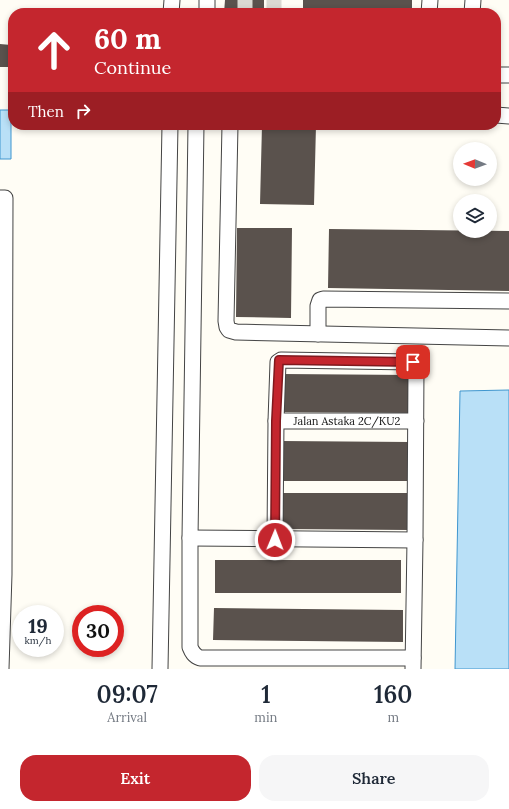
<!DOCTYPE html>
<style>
:root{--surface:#fff;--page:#f6f6f7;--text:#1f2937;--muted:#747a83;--accent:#c4262e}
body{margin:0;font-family:Lora,serif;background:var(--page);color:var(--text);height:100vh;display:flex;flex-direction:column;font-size:15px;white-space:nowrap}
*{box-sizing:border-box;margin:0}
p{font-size:13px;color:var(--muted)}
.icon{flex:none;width:22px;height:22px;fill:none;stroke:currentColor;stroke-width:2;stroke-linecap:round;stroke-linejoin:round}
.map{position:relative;height:669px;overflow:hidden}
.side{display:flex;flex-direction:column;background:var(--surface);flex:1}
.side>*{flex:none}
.banner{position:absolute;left:8px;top:8px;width:493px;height:122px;border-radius:16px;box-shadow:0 2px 6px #0003;background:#c4262e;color:#fff;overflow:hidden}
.needle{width:26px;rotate:271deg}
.tools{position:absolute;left:453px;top:142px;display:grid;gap:8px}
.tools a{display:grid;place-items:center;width:44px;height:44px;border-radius:50%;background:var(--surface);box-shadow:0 2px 6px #0003;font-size:20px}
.speed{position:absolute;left:12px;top:605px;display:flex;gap:8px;font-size:20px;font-weight:700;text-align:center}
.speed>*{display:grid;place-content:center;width:52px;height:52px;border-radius:50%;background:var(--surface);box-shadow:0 2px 6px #0003;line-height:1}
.speed small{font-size:10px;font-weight:400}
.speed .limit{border:6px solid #d22;background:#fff;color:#111}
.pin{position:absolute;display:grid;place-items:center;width:34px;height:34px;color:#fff;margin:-17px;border-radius:8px;box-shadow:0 2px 6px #0006}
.me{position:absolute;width:44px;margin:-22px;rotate:1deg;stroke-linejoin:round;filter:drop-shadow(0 0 3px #0008)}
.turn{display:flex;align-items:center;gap:14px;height:84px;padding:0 20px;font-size:18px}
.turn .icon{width:52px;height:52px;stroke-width:2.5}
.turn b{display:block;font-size:28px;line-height:34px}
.then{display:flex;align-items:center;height:38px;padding:0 20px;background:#0003;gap:8px;font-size:15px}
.eta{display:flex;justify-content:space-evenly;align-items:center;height:68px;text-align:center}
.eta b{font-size:24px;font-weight:600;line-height:28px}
.primary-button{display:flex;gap:8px;margin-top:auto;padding:8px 20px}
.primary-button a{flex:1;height:46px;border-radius:16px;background:var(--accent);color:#fff;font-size:16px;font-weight:600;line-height:46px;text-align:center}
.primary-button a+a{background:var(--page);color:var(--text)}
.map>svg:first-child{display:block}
.water{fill:#b9e0f7;stroke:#3f96cf}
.building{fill:#5a524d}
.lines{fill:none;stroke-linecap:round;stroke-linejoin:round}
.minor-tunnel{stroke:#dbdad3;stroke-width:15;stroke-dasharray:15 8;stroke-linecap:butt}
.minor-casing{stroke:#444;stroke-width:17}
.minor{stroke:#fff;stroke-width:15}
.route-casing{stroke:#7f191e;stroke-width:10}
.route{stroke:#c4262e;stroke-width:7}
.labels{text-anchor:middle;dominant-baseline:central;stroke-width:4;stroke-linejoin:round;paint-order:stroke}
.street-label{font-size:11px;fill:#111;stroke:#fff}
</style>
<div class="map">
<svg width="509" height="669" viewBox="0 0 509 669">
<rect width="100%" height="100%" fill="#fffdf5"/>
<path class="water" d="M0,110H11V159H0Z
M509,390V669H455L460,391Z"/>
<path class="building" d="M225,0H264V13H224Z
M303,0H412V12L303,10Z
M0,44L11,45L10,67H0Z
M262,125H316L314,205L260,204Z
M237,228H292L291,318L236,317Z
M329,229L509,231V291L328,288Z
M283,374L412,375V413L283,412Z
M282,441L410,442V481H281Z
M281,493H409V530L281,529Z
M215,560H401V593H215Z
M214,608L403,610V642L213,640Z"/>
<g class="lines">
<path class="minor-tunnel" d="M245,0V13
M274,0V13"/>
<g class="minor-casing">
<g id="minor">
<path d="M171,13L172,0"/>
<path d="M207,13V0"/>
<path d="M429,13L430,0"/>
<path d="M472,13L473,0"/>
<path d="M496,75H509"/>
<path d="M496,115L509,116"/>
<path d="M196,125L190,538V647C192,652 194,656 200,658H413"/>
<path d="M230,125L226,321L227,327L229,330L236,332L509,338"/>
<path d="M0,198H5L4,574L1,669"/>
<path d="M318,334V306L320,300L323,299L509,301"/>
<path d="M276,421L278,362L281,360L413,362L416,367L415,540L413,669"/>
<path d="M190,538L415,540"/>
<path id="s1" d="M275,539L276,421H416"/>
<path d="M160,669L170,125"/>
</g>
</g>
<use href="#minor" class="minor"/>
</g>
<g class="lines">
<g class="route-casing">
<path id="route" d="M275,540L276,421L279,360L413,362"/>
</g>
<use href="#route" class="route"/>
</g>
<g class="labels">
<g class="street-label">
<text stroke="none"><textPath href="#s1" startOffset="189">Jalan Astaka 2C/KU2</textPath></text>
</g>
</g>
</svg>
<div class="tools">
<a><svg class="needle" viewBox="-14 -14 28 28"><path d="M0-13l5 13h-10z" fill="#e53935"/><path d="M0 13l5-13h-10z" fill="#747a83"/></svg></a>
<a><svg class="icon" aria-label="layers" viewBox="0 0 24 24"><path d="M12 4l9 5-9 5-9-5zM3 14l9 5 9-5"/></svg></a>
</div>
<div class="speed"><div>19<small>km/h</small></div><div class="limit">30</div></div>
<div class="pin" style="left:413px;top:362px;background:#d93025"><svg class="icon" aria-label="arrive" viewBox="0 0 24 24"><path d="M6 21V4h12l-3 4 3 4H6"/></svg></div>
<svg class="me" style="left:275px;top:540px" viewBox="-20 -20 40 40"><circle r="17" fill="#c4262e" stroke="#fff" stroke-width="3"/><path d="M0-11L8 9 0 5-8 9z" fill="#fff"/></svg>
<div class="banner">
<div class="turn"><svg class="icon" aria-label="ahead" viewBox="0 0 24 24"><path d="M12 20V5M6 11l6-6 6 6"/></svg><div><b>60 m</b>Continue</div></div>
<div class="then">Then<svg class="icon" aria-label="right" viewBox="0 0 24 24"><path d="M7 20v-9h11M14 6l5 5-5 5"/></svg></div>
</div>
</div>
<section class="side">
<div class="eta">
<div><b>09:07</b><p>Arrival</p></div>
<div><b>1</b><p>min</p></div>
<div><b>160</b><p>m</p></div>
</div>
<div class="primary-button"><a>Exit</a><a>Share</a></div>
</section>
